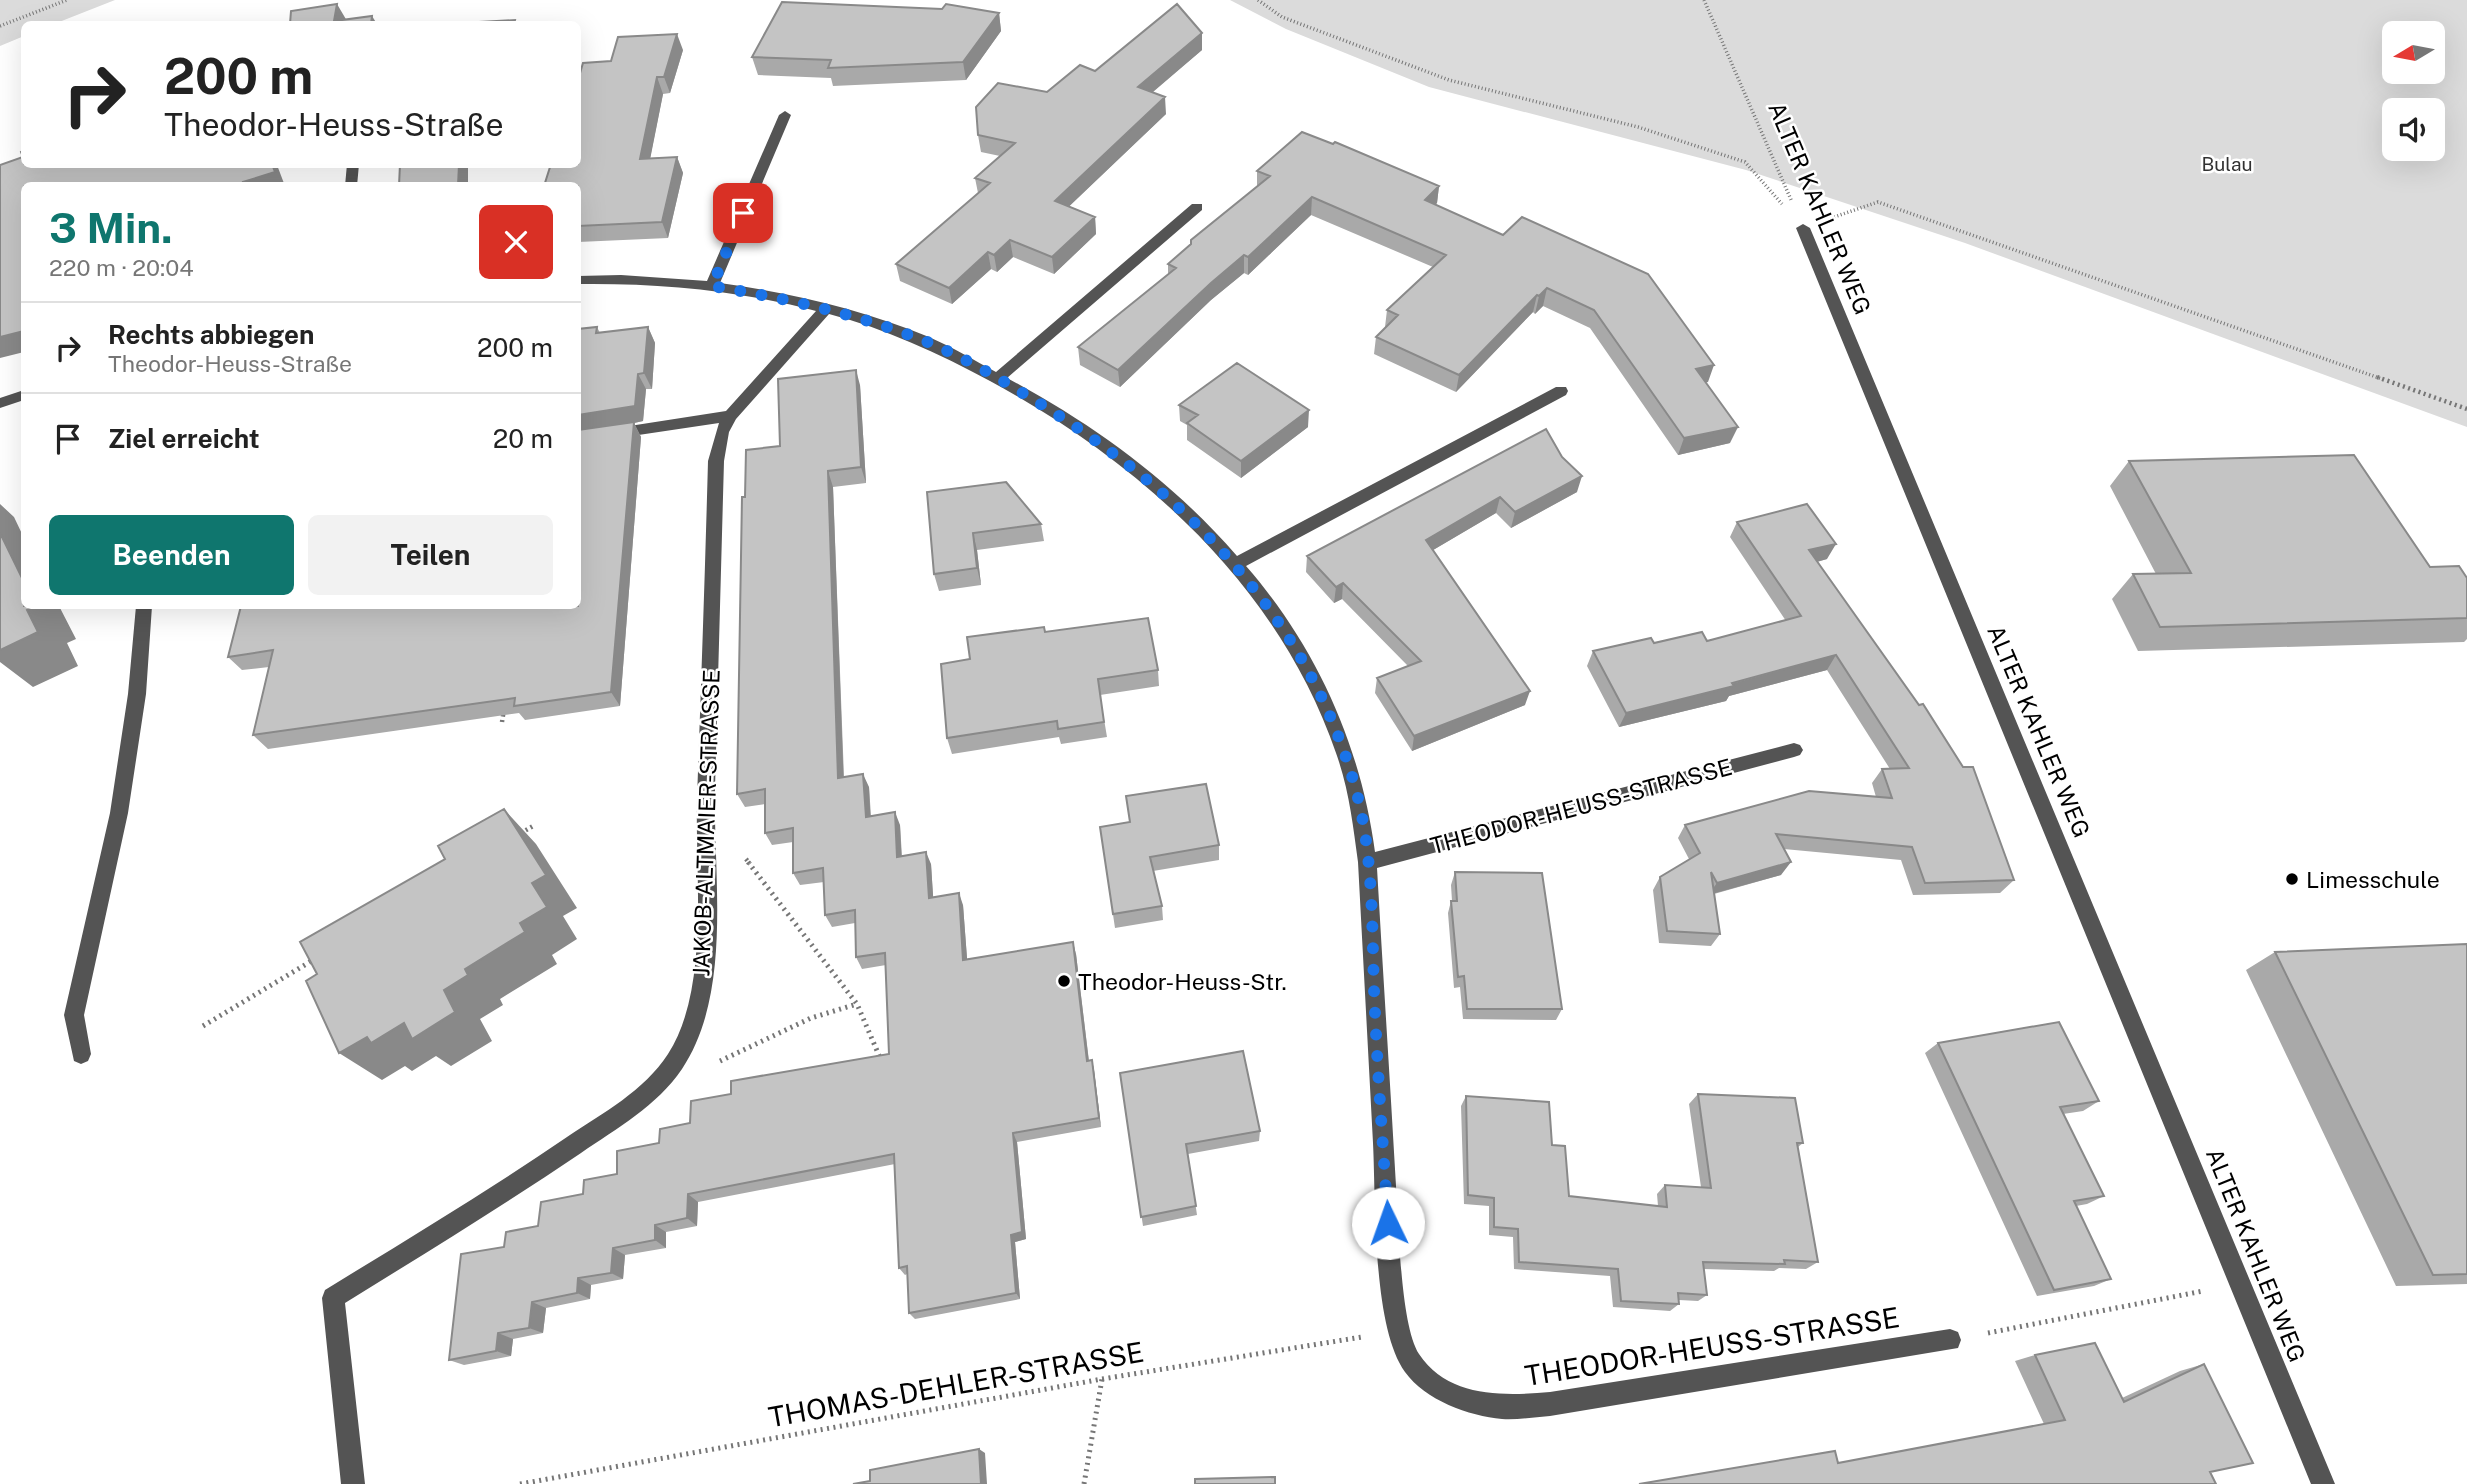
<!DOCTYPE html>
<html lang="de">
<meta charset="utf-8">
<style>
:root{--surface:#fff;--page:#f2f2f2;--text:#222;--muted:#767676;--line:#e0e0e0;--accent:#0f766e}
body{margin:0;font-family:"Public Sans",sans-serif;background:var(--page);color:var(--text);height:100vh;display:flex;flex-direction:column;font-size:26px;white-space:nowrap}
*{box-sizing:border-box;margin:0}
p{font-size:23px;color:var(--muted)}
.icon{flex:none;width:38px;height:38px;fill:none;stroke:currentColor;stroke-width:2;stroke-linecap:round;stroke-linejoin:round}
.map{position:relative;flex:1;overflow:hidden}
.panel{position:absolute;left:21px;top:182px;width:560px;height:427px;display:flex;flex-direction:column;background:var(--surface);border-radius:10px;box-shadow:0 7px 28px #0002}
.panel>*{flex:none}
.banner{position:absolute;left:21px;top:21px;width:560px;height:147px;border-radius:10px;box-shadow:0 7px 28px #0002;background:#fff;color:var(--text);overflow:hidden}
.needle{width:46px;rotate:260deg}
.fabs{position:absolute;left:2382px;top:21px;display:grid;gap:14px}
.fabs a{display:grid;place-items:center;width:63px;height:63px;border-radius:10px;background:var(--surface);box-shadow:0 7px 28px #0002;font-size:35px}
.pin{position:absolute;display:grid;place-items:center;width:60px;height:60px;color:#fff;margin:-30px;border-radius:14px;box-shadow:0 4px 10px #0006}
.me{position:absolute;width:77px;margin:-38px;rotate:357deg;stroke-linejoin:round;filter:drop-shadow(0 0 5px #0008)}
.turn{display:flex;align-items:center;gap:24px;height:147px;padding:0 28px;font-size:32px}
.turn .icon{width:91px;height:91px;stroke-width:2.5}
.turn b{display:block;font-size:49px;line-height:60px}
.round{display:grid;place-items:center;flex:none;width:74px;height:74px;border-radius:10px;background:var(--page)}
.overview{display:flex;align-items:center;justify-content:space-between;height:119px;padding:0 28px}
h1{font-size:42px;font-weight:700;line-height:52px;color:var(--accent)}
.button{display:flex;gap:14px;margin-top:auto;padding:14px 28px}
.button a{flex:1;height:80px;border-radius:10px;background:var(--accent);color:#fff;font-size:28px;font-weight:700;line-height:80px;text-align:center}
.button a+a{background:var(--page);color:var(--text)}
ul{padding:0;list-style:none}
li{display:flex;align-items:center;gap:21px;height:91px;padding:0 28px;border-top:2px solid var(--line)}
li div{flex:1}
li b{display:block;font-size:26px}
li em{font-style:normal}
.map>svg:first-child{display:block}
.green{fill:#dbdbdb;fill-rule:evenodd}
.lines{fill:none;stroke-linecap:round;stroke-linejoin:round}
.path-far2{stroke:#767676;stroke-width:3.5;stroke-dasharray:1 2.5;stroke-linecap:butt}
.path-far1{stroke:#767676;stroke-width:4.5;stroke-dasharray:2 3.5;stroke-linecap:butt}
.path{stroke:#767676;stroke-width:5;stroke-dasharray:2 4.5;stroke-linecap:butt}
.minor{fill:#545454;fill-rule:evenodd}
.wall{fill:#a9a9a9}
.shaded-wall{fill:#898989}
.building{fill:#c4c4c4;stroke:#898989;stroke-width:2}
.route{stroke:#1a73e8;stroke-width:12;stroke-dasharray:0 21.6}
.poi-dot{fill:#000;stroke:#fff;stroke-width:2.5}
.labels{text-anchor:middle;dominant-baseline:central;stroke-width:5;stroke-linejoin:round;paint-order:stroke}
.far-park-label{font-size:19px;fill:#323232;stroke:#fff}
.street-label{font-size:23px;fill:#000;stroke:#fff}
.poi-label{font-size:23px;fill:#000;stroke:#fff;text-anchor:start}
.near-street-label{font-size:28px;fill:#000;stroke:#fff}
</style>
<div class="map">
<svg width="2467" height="1484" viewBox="0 0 2467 1484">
<rect width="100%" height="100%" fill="#fff"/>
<path class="green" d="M0,0H115L54,24H24V36L0,46Z
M1230,0H2467V427L1965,243L1746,170L1429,87L1286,29ZM2394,33H2432V72H2394ZM2394,110H2432V149H2394Z"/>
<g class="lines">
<path class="path-far2" d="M1258,0L1282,17L1449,80L1638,127L1745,162L1782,204
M1704,0L1792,202
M0,26L67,0
M1834,217L1878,202L2382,379"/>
<path class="path-far1" d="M2377,377L2467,409
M502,722L504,709
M521,833L533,826
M746,859L750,864"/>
<path class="path" d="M748,862L857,1004L881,1060
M203,1026L313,960
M720,1061L811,1018L857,1004
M1988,1333L2203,1291
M520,1484L1102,1379L1362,1337
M1084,1484L1102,1379"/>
<path class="minor" d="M785,111L791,115L720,283C791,293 862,309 929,337C952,347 974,360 996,372L1192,204H1202V210L1007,378C1093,424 1173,482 1237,556L1556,387H1566L1568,391L1566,395L1246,566C1316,646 1361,746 1375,852L1794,743L1800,745L1803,750L1800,755L1794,757L1377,868C1383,974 1390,1080 1396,1186C1399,1224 1400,1324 1419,1354C1448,1398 1504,1396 1550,1392L1950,1329L1958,1332L1961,1340L1958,1348L1550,1416C1534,1417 1518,1420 1502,1419C1469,1416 1425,1400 1405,1372C1372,1326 1376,1200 1373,1143C1368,1049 1363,956 1358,862C1353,825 1349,789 1336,753C1279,586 1141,463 990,381C938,353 886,329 829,314L736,419L729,432L724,461C721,570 718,680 715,789C713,876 733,992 682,1069C657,1106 617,1128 581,1153C504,1205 424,1254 345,1303L365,1484H341L322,1298L325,1290C406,1240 488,1191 567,1137C603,1113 644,1091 668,1054C710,989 695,875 697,799C701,687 705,574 708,461L719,423L578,444V434L726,411L816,311C737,290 659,283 578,284V276L621,275L707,281L779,115Z
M347,164H359L357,186H345Z
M1803,224L1810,228L2335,1484H2311L1796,228Z
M24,390V400L0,408V398Z
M136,606H152L146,694L128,813L84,1015L91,1054L88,1061L81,1064L74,1061L64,1015L110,813L128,694Z"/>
</g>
<path class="wall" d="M999,13L1001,31L966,80L833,86L831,78L758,75L752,57Z
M1202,33V50L1152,92L1166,114L1069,206L1095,217L1096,234L1054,274L1013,257L997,272L991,269L952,304L900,281L896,264L978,193L975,178L1000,156L981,152L978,135L1047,92L1095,71Z
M683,50L670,93L663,94L650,158L677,157L683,173L668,238L578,242V186L611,61Z
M1257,171L1439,186L1437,203L1435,205L1708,382H1706L1730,443L1678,455L1590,328L1543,306L1535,314L1533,312L1456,392L1374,354L1376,337L1386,327H1385L1387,310L1433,267L1311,215L1248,275L1244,273L1211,300L1120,387L1080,365L1078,347L1168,275V264L1257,186Z
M597,327L600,333L648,327L655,343L652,389H646L643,421L634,423L641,437L620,706L525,720L519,713L268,749L253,735L269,667L242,670L228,657L578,606Z
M860,385L866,483L833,487L844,777L869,787L871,816L900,825L902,856L931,864L933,897L963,905L967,959L1076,954L1089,1061L1092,1060L1094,1070L1101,1127L1017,1142L1026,1239L1015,1242L1020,1299L915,1319L909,1313L907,1274L905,1275L899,1268L895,1164L698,1202L697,1226L666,1232V1248L625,1255L623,1279L591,1285L590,1299L546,1308L543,1333L513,1339L511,1356L464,1365L449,1360L504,1247L538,1226L583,1194L617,1174L659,1143L731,1094L889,1054L886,965L862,969L856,957L855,923L832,927L825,915L824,882L800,885L793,873V842L772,845L765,833V804L745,807L737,794L745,497L780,446Z
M1179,405L1308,427L1241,478L1187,440V425L1180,421Z
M1546,429L1577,492L1511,528L1496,513L1433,550L1525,705L1412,751L1375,693L1377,678L1408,666L1342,599L1334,603L1306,572L1307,556Z
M2129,461L2430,567L2467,578V639L2464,642L2138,651L2112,599L2133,574H2156L2110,486Z
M927,492L1041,524L1044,541L977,550L981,585L939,591L934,574Z
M1737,522L1827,559L1817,562L2014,880L2000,893L1913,895L1901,860L1784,849L1781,875L1714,894L1720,934L1711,946L1659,943L1653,890L1660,877L1689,859L1678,838L1685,825L1876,797L1872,783L1882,769H1890L1827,670L1729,696L1726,701L1619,727L1587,666L1593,651L1654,643L1707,641L1786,621L1730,537Z
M1045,632L1158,670L1159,686L1100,695L1107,737L1061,744L1059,737L952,754L947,738L970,659Z
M1130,822L1219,845V860L1153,871L1162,906L1163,920L1115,928L1100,827Z
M1455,872L1562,1009L1556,1020L1463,1019L1460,987L1454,988L1448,913L1451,901H1452L1451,885Z
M2467,944V1284L2396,1286L2246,970L2275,952Z
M1938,1043L2099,1101L2083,1111L2063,1114L2104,1196L2087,1204L2076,1206L2111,1279L2094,1286L2037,1296L1925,1053Z
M1120,1073L1260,1131L1259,1141L1188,1154L1197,1215L1143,1226Z
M1698,1094L1803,1143L1798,1147L1818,1262L1806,1269L1779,1268L1774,1271L1704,1269L1707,1295L1698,1301L1679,1300V1304L1670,1311L1613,1307L1610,1276L1514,1269L1513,1237L1489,1235V1206L1464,1204L1461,1106L1466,1096L1552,1145L1569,1196L1658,1206L1657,1194L1665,1185L1701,1187L1689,1104Z
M2035,1355L2122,1398L2180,1371L2204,1364L2210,1472L1838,1463L2044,1424L2015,1361Z"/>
<path class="shaded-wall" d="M337,4L347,21H334Z
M999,13L1001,31L966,80L963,62Z
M372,16L377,24H371Z
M1202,33V50L1139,104L1138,87Z
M677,34L683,50L670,93L664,77Z
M657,77L663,94L647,175L640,159Z
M1165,97L1166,114L1057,218L1055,201Z
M677,157L683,173L668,238L662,222Z
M272,164H279L277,165L285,186H244L243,182Z
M459,164H468V186H458Z
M1439,186L1437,203L1422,217L1425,200Z
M1312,197L1311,215L1248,275V257Z
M1095,217L1096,234L1054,274L1052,257Z
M1010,240L1013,257L997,272L994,255Z
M988,252L991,269L952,304L949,288Z
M1244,255V273L1211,300L1120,387L1118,370L1211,283Z
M1547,288L1543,306L1535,314L1539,296Z
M1537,295L1533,312L1456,392L1459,375Z
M648,327L655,343L652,389L644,373Z
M24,331V352L0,358V337Z
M1714,365L1708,382L1690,386L1696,369Z
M856,370L860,385L866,483L861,467Z
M638,374L646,389L643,421L634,423L641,437L620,706L611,692L578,432V415Z
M1309,410L1308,427L1241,478V461Z
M1738,427L1730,443L1678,455L1684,438Z
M828,471L833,487L844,791L838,778Z
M1582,476L1577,492L1511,528L1515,512Z
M1500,497L1496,513L1423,556L1426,540Z
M0,504L14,517L24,538V582L0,533Z
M973,533L977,550L981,585L977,568Z
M1836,544L1827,559L1801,566L1809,550Z
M1343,583L1342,599L1334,603L1336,587Z
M36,606H59L76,639L67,643L78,666L33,687L0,662V650L27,610Z
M1836,655L1827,670L1729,696L1726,701L1619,727L1626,713Z
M1530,691L1525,705L1412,751L1414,736Z
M863,774L869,787L871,830L866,817Z
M504,809L536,844L577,908L563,916L577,939L552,955L557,964L500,999L503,1005L480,1019L492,1041L451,1066L436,1056L412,1071L405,1066L382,1080L339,1053L444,990L465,969L520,923L532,883Z
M895,812L900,825L902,869L897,857Z
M926,852L931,864L934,910L929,898Z
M1791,862L1781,875L1708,895L1717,883Z
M959,893L963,905L968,971L963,960Z
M1073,942L1076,954L1090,1071L1087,1061Z
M1092,1060L1094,1070L1101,1127L1099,1118Z
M1013,1133L1017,1142L1026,1239L1015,1242L1020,1299L1016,1293L1011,1235Z
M688,1194L698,1202L697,1226L687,1218Z
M655,1225L666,1232V1248L655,1240Z
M613,1248L625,1255L623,1279L611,1273Z
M578,1278L591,1285L590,1299L577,1293Z
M532,1302L546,1308L543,1333L529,1328Z
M498,1333L513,1339L511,1356L496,1351Z
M979,1449L985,1453L987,1484H981Z"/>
<path class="building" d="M782,2L942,9L946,4L999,13L963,62L828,68L831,60L752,57Z
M337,4L334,21L372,16L371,24H290L291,11Z
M1177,4L1202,33L1138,87L1165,97L1055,201L1095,217L1052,257L1010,240L994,255L988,252L949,288L896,264L990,183L975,178L1015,143L978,135L976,107L998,83L1047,92L1080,65L1095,71Z
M515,20L514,24H443Z
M677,34L664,77H657L640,159L677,157L662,222L578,226V186H544L551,164H578V80L583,63L611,61L618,37Z
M1302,132L1333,144L1335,142L1439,186L1425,200L1503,235L1522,217L1648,274L1714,365L1696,369L1738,427L1684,438L1594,310L1547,288L1539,296L1537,295L1459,375L1376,337L1398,315L1387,310L1446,255L1312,197L1248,257L1244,255L1211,283L1118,370L1078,347L1176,268L1168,264L1191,244V240L1270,176L1257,171Z
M24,150V164H272L275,172L243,182L244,186H24V331L0,337V165L23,157L21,152Z
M400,164H459L458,186H399Z
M597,327L596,333L648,327L644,373L638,374L635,406L578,415V329Z
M1237,363L1309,410L1241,461L1187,423L1198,415L1179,405Z
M856,370L861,467L828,471L838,778L863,774L866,817L895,812L897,857L926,852L929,898L959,893L963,960L1073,942L1087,1061L1092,1060L1099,1118L1013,1133L1022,1232L1011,1235L1016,1293L909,1313L907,1266L899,1268L894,1154L688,1194L687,1218L655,1225V1240L613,1248L611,1273L578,1278L577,1293L532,1302L529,1328L498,1333L496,1351L449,1360L461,1254L504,1247L506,1232L538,1226L541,1202L583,1194L584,1180L617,1174V1151L659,1143L660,1129L690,1123L691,1101L731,1094V1081L889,1054L885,953L856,957L855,910L825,915L823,868L793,873V828L765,833V789L737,794L742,497H745L746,450L780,446L778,379Z
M634,422L611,692L514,706L515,698L253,735L273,650L228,657L241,606H341V607L352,606H578V430Z
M1546,429L1562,457L1582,476L1515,512L1500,497L1426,540L1530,691L1414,736L1377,678L1421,661L1343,583L1336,587L1307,556Z
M2354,455L2430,567L2459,566L2467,578V618L2160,627L2133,574L2191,573L2129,461Z
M1006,482L1041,524L973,533L977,568L934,574L927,492Z
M1807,504L1836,544L1809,550L1919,705L1923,704L1963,767H1973L2014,880L1925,883L1912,847L1776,834L1791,862L1717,883L1711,872L1720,934L1667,931L1660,877L1700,853L1685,825L1809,791L1892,798L1882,769L1909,768L1836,655L1732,683L1734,686L1626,713L1593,651L1651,638L1654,643L1702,632L1707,641L1801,616L1737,522Z
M0,533L24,582V606H36L27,610L38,632L0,650Z
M1148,618L1158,670L1098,679L1104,722L1058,729L1057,721L947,738L941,664L970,659L967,637L1044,627L1045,632Z
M1206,784L1219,845L1150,857L1162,906L1113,914L1100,827L1130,822L1126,796Z
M504,809L546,875L532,883L547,907L520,923L525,932L465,969L468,975L444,990L455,1012L412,1039L404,1023L371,1043L367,1037L339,1053L306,981L317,974L300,942L445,859L438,846Z
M1455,872L1542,873L1562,1009H1467L1464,976L1458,977L1451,901H1457Z
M2467,944V1274L2433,1275L2275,952Z
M2059,1022L2099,1101L2060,1107L2104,1196L2074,1201L2111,1279L2054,1290L1938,1043Z
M1243,1051L1260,1131L1186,1144L1196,1206L1141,1217L1120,1073Z
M1698,1094L1795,1098L1803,1143H1797L1818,1262L1784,1260L1785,1264L1703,1262L1707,1295L1678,1293L1679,1304L1621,1301L1618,1269L1519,1262L1518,1229L1494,1227V1198L1468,1195L1466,1096L1549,1102L1552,1145L1565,1146L1569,1196L1667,1207L1665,1185L1711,1188Z
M2095,1343L2124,1402L2204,1364L2253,1463L2210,1472L2216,1484H1639L1835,1451L1838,1463L2065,1420L2035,1355Z
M979,1449L981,1484H853L870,1481V1470Z
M1275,1477V1484H1195V1479Z"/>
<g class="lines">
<path class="route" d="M743,213L712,286C783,298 853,313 920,339C958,354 995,376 1029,397C1183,490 1310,616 1357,794C1373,856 1372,925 1374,989C1377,1067 1383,1145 1388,1223"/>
</g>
<g class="poi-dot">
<circle cx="2292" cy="879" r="7"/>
<circle cx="1064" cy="981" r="7"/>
</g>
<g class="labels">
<g class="far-park-label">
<text x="2227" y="164">Bulau</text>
</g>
<g class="street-label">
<text transform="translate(1820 208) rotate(67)">ALTER KAHLER WEG</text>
<text transform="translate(2039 731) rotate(67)">ALTER KAHLER WEG</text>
<text transform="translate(1581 806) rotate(-15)">THEODOR-HEUSS-STRASSE</text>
<text transform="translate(706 823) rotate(-88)">JAKOB-ALTMAIER-STRASSE</text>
<text transform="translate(2256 1255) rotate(68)">ALTER KAHLER WEG</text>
</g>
<g class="poi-label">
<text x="2306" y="879">Limesschule</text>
<text x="1078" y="981">Theodor-Heuss-Str.</text>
</g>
<g class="near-street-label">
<text transform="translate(1712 1346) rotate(-9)">THEODOR-HEUSS-STRASSE</text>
<text transform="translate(956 1384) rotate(-10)">THOMAS-DEHLER-STRASSE</text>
</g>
</g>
</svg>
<div class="fabs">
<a><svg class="needle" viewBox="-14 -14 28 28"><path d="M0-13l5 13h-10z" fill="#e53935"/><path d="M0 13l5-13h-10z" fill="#767676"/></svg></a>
<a><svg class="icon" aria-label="sound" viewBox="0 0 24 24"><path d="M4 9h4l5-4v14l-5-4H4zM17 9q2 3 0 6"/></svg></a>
</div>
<div class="pin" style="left:743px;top:213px;background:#d93025"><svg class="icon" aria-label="arrive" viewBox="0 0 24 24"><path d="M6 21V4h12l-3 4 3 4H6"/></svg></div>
<svg class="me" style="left:1388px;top:1223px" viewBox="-20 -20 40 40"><circle r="19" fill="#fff"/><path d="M0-13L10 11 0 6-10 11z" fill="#1a73e8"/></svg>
<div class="banner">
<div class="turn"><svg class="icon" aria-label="right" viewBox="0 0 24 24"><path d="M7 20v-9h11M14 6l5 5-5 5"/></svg><div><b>200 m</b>Theodor-Heuss-Straße</div></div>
</div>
<section class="panel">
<div class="overview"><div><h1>3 Min.</h1><p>220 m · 20:04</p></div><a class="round" style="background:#d93025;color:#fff"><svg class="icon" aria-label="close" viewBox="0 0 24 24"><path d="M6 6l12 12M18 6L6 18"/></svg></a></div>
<ul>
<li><svg class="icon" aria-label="right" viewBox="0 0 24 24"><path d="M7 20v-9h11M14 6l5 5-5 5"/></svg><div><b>Rechts abbiegen</b><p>Theodor-Heuss-Straße</p></div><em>200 m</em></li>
<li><svg class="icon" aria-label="arrive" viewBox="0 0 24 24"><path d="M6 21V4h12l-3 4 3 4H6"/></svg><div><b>Ziel erreicht</b></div><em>20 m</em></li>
</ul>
<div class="button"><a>Beenden</a><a>Teilen</a></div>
</section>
</div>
